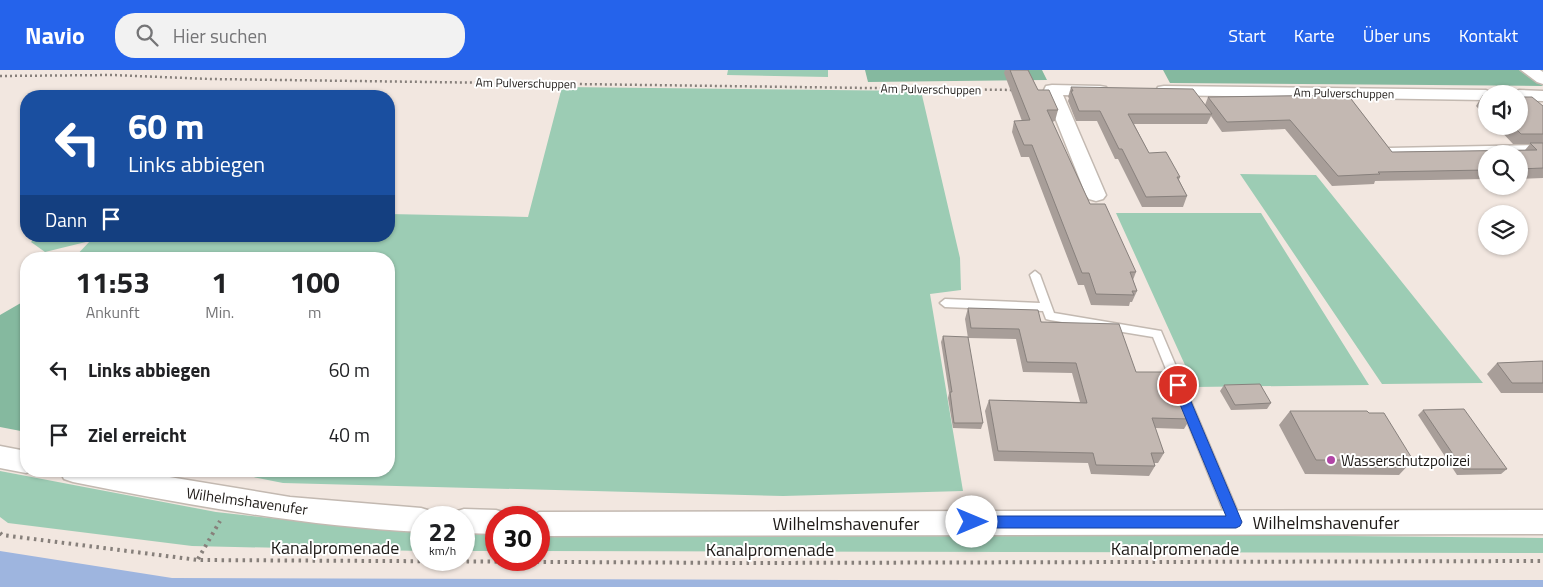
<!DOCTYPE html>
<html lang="de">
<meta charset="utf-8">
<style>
:root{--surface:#fff;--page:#f2f2f2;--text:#202124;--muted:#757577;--accent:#2563eb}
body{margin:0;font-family:"Titillium Web",sans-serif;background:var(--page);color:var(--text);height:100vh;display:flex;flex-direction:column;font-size:19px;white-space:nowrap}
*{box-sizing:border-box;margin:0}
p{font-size:16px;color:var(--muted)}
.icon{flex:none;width:28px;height:28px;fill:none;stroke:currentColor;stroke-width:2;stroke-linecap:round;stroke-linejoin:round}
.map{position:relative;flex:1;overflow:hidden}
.side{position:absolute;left:20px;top:182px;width:375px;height:225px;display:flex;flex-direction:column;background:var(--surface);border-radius:20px;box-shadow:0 1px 4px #0004}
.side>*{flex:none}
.hud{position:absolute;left:20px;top:20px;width:375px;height:152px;border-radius:20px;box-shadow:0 1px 4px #0004;background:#1a4fa0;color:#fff;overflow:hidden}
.tools{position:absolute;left:1478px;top:15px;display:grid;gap:10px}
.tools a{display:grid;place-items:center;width:50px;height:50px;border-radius:50%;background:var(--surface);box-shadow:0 1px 4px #0004;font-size:25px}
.speed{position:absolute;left:410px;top:436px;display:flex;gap:10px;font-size:25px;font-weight:700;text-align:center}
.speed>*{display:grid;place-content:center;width:65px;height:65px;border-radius:50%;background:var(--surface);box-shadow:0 1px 4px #0004;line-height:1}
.speed small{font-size:12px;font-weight:400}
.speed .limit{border:8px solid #d22;background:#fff;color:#111}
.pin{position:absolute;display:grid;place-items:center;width:42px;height:42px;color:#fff;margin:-21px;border:2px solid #fff;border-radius:50%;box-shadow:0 1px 5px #0007}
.me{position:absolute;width:55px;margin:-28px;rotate:90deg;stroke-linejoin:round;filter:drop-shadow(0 0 4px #0008)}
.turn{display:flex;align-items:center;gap:18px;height:105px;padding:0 25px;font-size:22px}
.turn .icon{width:65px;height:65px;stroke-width:2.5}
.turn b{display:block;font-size:35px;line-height:42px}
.then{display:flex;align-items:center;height:48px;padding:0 25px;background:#0003;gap:10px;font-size:19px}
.eta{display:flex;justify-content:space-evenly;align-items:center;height:85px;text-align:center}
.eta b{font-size:30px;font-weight:700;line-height:35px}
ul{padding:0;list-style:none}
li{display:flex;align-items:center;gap:15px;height:65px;padding:0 25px}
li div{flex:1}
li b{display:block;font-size:19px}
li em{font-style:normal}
header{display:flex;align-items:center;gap:30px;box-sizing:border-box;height:70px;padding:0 25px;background:var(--accent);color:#fff}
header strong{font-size:24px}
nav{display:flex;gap:28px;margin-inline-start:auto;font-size:18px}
.search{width:350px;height:45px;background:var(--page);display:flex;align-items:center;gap:12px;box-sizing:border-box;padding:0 18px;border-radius:20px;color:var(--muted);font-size:19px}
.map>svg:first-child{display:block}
.green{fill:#9cccb4}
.forest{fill:#85b99f}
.water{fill:#9eb5df}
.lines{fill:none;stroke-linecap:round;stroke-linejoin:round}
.service-casing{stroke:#c3b9b1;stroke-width:3}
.minor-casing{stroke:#c3b9b1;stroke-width:3}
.path-far1{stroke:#87807b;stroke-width:2.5;stroke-dasharray:2 3;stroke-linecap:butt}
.path{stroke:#87807b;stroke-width:4;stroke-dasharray:2.5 4.5;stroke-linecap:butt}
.service{fill:#fff;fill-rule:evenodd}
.minor{fill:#fff;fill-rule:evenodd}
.wall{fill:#a89e99}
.building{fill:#c3b8b2;stroke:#88817d}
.route{fill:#2563eb;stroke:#184099}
.poi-dot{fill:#b145a6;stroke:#fff;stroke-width:2}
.labels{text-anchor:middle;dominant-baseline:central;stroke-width:4;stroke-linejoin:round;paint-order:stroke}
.far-street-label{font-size:12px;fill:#1e1a17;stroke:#fff}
.poi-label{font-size:15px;fill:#1e1a17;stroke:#fff;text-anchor:start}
.street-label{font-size:15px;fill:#1e1a17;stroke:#fff}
.near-street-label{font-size:18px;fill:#1e1a17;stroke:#fff}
</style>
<header>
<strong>Navio</strong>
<div class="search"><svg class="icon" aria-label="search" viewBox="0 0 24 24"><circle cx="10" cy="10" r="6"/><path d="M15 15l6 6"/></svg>Hier suchen</div>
<nav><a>Start</a><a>Karte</a><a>Über uns</a><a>Kontakt</a></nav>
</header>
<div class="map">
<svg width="1543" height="517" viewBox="0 0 1543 517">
<rect width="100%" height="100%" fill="#f2e7e0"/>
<path class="green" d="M728,0H828V7L727,5Z
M562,17L921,21L960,188L961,220L930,224L963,421L783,426L283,413L223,401H389V189H73L90,171L45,182L31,172L36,166H389V144L528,147Z
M1240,104L1316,105L1483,313L1382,314Z
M1116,143H1261L1369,315L1195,317Z
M0,401L216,442L362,458L421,460V481L192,476L8,453L0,447Z
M464,462L496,463V481H464Z
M539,465H1241L1543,468V483L539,481Z"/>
<path class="forest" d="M865,0H1042L1047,10L868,12Z
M1163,0H1519L1543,16L1170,13Z
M26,230V362L0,357V245Z"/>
<path class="water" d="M0,481L172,508L1162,511L1543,510V517H0Z"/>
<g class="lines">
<g class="service-casing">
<path id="service" d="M1543,75V81L1389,84L1384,81L1389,78Z
M1035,201L1040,205L1054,243L1161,261L1242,452L1240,456L1235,458L1230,456L1228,452L1153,267L1050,250L1046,249L1043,241L945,237L940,233L945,229L1040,233L1030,205Z"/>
</g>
<g class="minor-casing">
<path id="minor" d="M1521,0H1540L1543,2V14L1537,12Z
M1052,15L1100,16L1106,17L1108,21L1106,25L1100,26L1063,25L1106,125L1103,129L1096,131L1089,129L1086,125L1044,20L1046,16Z
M1164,16L1486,20L1494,24H1486V30L1158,25L1156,21L1158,17Z
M1519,20L1543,21V31L1519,30V24H1511Z
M0,376L26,381V401H31L26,403L0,398Z
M60,401H133L290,427L421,438L431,441L433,448H421V462C303,456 188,435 73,412L64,409Z
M464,439L496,440L506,443L508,448H496V464L464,463V448H452L454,442Z
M1543,440V464L539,466V448H528L539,442Z"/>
</g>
<path class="path-far1" d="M0,6L112,5L210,9L1014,20"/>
<path class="path" d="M0,463L2,465L198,490L747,493L1543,491
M198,489L220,451"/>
<use href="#service" class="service"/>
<use href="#minor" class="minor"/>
</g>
<path class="wall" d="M1005,0H1028L1038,20L1058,40L1055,51L1052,52L1090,134L1136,202L1133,210L1137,221L1132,232H1130L1129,236L1091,235L1084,215H1078L1029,87H1021L1012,62L1014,51H1022L1004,3Z
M1071,17L1205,35L1208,27L1348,25L1392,82L1525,80L1530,74H1513L1496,56H1519L1543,36V108L1519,109V84H1486V109L1375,111L1374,114L1332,116L1285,59L1222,62L1211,46L1207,54H1134L1149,83L1180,107L1179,110L1187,126L1183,137H1142L1118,89H1115L1097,51H1076L1068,31L1069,28L1068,27Z
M1482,26H1486V47L1476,36Z
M968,238L1041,252L1136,302L1190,349L1184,359L1155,358L1164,383L1158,393H1154L1155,396L1149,406L1091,404L1088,393L994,391L985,341L989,330L1080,332L1072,303L1023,302L1016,269L968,268L965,249Z
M943,266L983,353L981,359L953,358L948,328L949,323L941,272Z
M1543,291V323H1501L1487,304L1497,293Z
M1224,315L1271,333L1267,339L1231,340L1220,321Z
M1423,340L1507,399L1501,404L1457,405L1418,345Z
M1290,341L1369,343L1413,390L1399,405L1305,404L1279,355Z"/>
<path class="building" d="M1010,0H1028L1038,20H1049L1058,40H1047L1090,134H1105L1136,202H1130L1137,221H1132L1134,225L1096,224L1089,203H1082L1032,75H1024L1014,51L1030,50Z
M1071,17L1193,19L1212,44H1128L1149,83L1166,82L1180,107H1177L1187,126L1146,127L1122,79H1119L1100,41H1079L1071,21H1073Z
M1348,25L1392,82L1537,80L1530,73H1543V98L1519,99V84H1486V100L1378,102L1380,104L1338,106L1290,50L1227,52L1208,27Z
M1482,26H1486V30Z
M1519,27H1532L1543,36V64H1521L1513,56H1519Z
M968,238L1038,240L1041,252L1119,254L1136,302H1172L1190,349L1152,348L1164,383H1151L1155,396L1096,395L1093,383L998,381L989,330L1087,333L1076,293L1027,292L1019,259L971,258Z
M943,266L968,267L983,353H954L950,322H952Z
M1543,291V313H1512L1497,293Z
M1260,314L1271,333L1235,335L1224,315Z
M1464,339L1507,399H1463L1423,340Z
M1290,341H1367L1369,343H1384L1413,390H1316Z"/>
<path class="route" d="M1178,310L1183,312L1184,315L1242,452L1240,456L1236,458H972L967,457L965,452L967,448L972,446H1226L1172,315L1174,312Z"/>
<circle class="poi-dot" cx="1331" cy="390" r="5"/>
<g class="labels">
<g class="far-street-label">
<text transform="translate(526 13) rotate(1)">Am Pulverschuppen</text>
<text transform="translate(931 19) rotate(1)">Am Pulverschuppen</text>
<text transform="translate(1344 23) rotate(1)">Am Pulverschuppen</text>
</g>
<g class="poi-label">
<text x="1341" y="390">Wasserschutzpolizei</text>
</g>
<g class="street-label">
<text transform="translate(247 431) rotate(8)">Wilhelmshavenufer</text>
</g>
<g class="near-street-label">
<text x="1326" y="452">Wilhelmshavenufer</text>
<text x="846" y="453">Wilhelmshavenufer</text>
<text x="335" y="477">Kanalpromenade</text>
<text x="1175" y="478">Kanalpromenade</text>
<text x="770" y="479">Kanalpromenade</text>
</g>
</g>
</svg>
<div class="tools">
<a><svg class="icon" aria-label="sound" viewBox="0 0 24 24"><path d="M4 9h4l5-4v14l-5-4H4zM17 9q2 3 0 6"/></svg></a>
<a><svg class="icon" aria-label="search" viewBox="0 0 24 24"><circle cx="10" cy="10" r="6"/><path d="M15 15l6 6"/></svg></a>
<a><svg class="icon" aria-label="layers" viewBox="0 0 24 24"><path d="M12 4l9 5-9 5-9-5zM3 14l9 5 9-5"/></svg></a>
</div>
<div class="speed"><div>22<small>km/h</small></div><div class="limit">30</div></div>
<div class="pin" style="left:1178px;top:315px;background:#d93025"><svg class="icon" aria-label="arrive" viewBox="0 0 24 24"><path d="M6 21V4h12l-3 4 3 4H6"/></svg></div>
<svg class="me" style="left:972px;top:452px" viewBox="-20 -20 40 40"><circle r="19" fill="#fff"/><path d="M0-13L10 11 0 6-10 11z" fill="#2563eb"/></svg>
<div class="hud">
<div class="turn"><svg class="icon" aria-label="left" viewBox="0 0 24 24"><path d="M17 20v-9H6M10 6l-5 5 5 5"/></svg><div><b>60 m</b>Links abbiegen</div></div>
<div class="then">Dann<svg class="icon" aria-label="arrive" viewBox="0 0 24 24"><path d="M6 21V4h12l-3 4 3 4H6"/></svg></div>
</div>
<section class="side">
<div class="eta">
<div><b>11:53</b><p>Ankunft</p></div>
<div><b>1</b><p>Min.</p></div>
<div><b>100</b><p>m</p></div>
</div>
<ul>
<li><svg class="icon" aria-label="left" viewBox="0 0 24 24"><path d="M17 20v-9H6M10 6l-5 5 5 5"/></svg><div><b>Links abbiegen</b></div><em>60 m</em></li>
<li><svg class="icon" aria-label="arrive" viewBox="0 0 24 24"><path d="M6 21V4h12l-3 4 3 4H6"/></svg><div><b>Ziel erreicht</b></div><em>40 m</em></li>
</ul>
</section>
</div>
